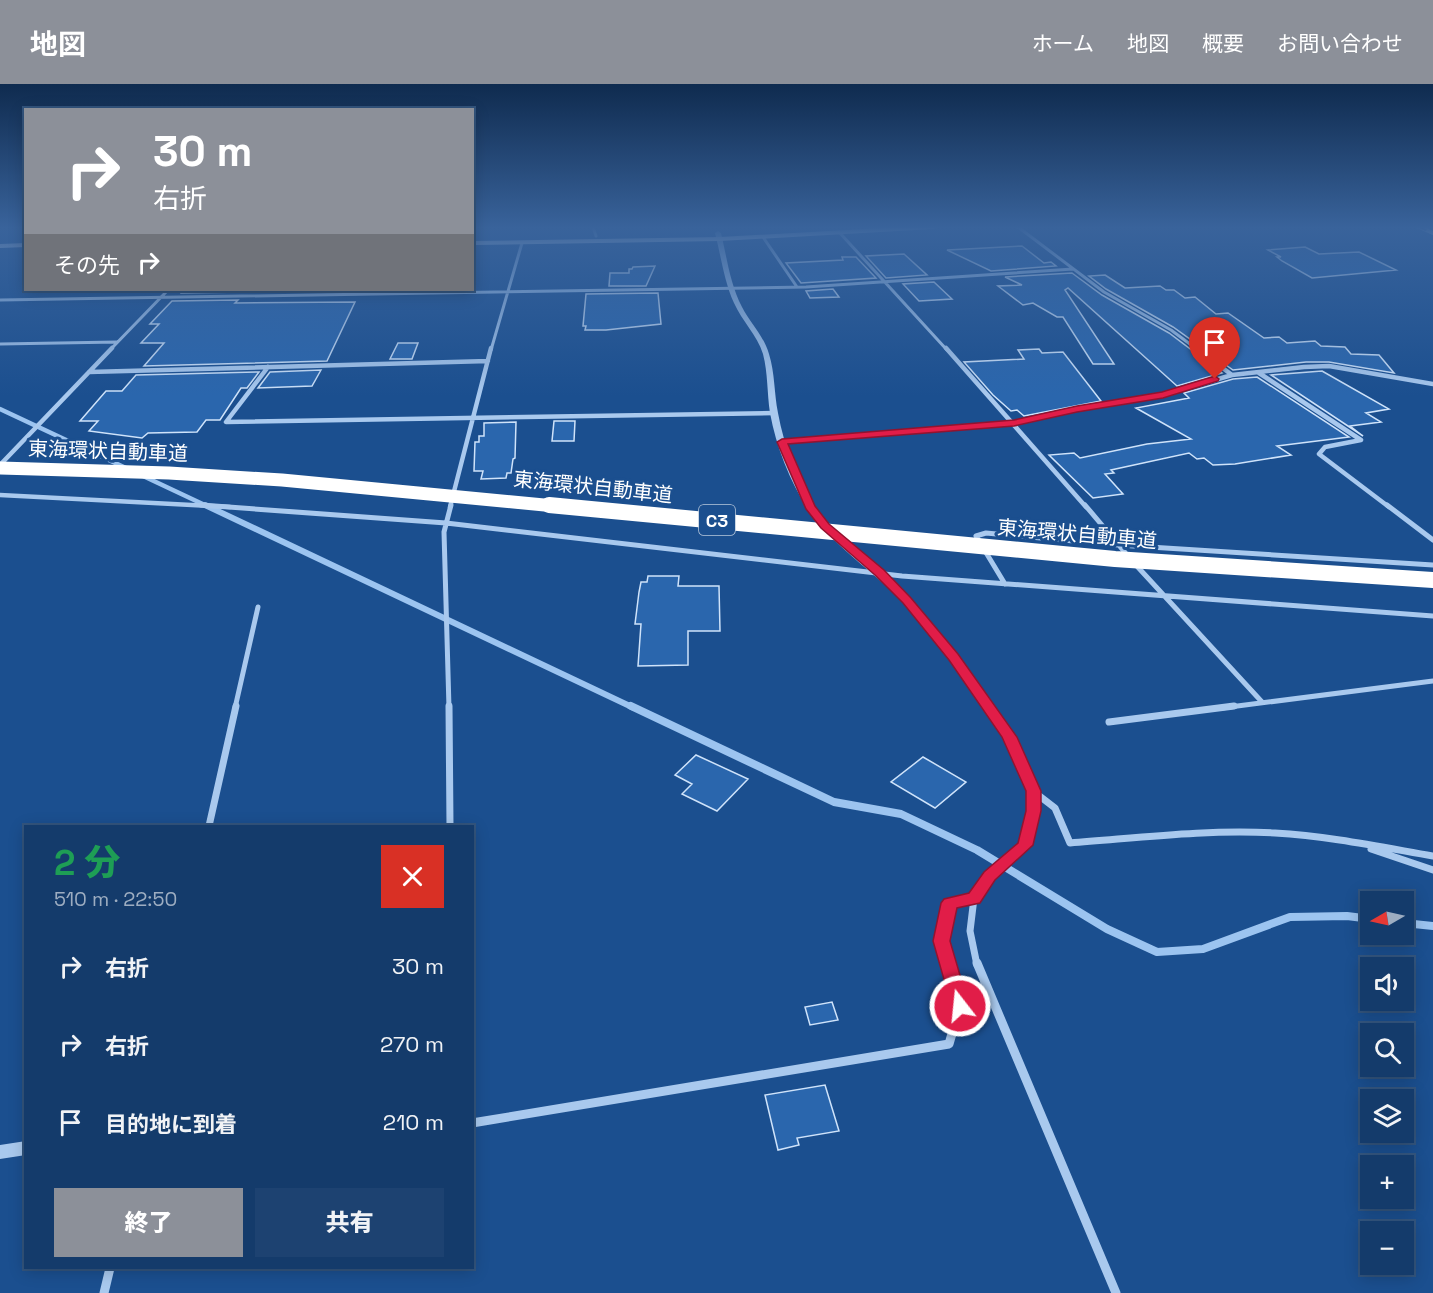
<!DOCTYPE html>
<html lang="ja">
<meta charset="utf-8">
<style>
:root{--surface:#143b6b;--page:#1d4271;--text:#f1f3f6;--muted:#9dadc1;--line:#33557e;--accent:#8c9099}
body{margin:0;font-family:"Space Grotesk","Noto Sans JP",sans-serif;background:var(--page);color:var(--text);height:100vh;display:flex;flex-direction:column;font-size:22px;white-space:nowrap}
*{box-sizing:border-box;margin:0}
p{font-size:20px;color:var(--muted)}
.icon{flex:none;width:33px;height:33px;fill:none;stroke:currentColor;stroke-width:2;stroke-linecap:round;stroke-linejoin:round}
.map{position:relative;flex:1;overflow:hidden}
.side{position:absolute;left:24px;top:741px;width:450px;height:444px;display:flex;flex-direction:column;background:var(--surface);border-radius:0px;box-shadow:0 3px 15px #0003,0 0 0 2px var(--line)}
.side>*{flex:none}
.guide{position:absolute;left:24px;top:24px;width:450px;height:183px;border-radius:0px;box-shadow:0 3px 15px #0003,0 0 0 2px var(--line);background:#8c9099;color:#fff;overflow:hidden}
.needle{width:39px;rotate:261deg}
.buttons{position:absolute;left:1360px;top:807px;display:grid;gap:12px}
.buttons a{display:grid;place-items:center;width:54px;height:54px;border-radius:0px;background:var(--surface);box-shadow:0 3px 15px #0003,0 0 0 2px var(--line);font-size:30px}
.pin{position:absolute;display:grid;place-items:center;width:51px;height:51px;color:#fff;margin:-62px -26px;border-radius:50% 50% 50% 0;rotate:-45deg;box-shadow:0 0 6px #0007}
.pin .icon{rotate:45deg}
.me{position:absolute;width:66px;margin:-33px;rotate:344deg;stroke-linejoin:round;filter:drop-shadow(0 0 4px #0008)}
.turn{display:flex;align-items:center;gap:21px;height:126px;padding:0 30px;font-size:27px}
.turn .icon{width:78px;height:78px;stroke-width:2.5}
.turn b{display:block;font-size:42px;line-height:51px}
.then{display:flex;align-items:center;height:57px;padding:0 30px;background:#0003;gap:12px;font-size:22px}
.round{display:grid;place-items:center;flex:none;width:63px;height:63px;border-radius:0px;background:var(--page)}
.summary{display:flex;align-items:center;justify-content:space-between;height:102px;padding:0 30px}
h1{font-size:36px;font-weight:800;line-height:45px;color:#1e9e55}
.primary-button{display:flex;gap:12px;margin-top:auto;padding:12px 30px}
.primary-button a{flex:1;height:69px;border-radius:0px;background:var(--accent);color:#fff;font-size:24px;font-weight:800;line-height:69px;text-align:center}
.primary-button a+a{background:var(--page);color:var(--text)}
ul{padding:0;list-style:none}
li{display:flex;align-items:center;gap:18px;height:78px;padding:0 30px}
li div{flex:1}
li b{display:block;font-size:22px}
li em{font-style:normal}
header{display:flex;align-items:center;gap:36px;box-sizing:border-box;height:84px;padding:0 30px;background:var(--accent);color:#fff}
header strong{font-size:28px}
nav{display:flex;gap:33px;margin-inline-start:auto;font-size:21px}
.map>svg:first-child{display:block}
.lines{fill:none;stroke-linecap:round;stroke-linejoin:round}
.stream-far2{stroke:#9cc4f0;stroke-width:4.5}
.stream-far1{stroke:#9cc4f0;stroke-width:6}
.stream{stroke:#9cc4f0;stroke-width:8}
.building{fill:#2a66ad;stroke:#cfe3fa;stroke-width:1.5}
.minor-far4{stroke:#a9c9ee;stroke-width:3}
.minor-far3{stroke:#a9c9ee;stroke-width:4.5}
.minor-far2{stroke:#a9c9ee;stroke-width:5}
.minor-far1{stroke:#a9c9ee;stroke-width:7}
.minor{stroke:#a9c9ee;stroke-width:9}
.tertiary{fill:#a9c9ee;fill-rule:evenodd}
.primary{fill:#f0f6ff;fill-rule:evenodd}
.rail-casing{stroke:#fff;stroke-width:4}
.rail{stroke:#1b4f8f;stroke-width:2;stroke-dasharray:8;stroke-linecap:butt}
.motorway-bridge-far1{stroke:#fff;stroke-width:13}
.motorway-bridge{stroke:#fff;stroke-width:16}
.route{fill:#e11d48;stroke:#92132f;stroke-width:1.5}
.labels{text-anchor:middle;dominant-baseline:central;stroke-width:6;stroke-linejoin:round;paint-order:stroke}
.shield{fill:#1b4f8f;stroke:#bbcadd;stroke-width:1.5}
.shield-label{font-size:18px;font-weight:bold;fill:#fff}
.street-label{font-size:20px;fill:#fff;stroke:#1b4f8f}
</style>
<header>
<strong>地図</strong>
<nav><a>ホーム</a><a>地図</a><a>概要</a><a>お問い合わせ</a></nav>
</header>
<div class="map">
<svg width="1433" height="1209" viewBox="0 0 1433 1209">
<rect width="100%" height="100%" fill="#1b4f8f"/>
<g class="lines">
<path class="stream-far2" d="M0,325L128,385
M141,391L209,423"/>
<path class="stream-far1" d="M205,421L634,624"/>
<path class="stream" d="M631,622L834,718L901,730L977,766L1107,845L1157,868L1203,865L1290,833L1347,832L1371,835
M1404,839L1433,842"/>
</g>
<path class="building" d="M1022,162L1044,179L1051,178L1056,182L991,187L947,166Z
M1305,163L1319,170L1359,168L1396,186L1312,194L1282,177L1277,173H1281L1268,166Z
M904,170L927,191L886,194L866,172Z
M842,173H856L876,194L801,199L786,179L843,176Z
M655,182L646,202H609L610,189H629V185H632L633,183Z
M1072,189L1102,211L1169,249L1222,289L1177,302L1068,204L1065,206L1114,280H1093L1063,233H1057L1033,219L1023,221L998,202L1022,201L1005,193Z
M1105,191L1125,204L1160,202L1166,206H1174L1185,214L1195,213L1216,230L1228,229L1264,254L1279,253L1287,259L1315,257L1321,262L1345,263L1351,270L1379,271L1394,289L1329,278H1306L1233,286L1173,243L1106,205L1089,192Z
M934,198L952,215L919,217L903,200Z
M833,205L839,213L810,214L806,207Z
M186,206H245L243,208L182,209Z
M658,209L661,240L606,246H585L586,242H583L586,210Z
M238,216L235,219L355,218L327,277L144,282L164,259H141L159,240H150L172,217Z
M398,259H418L412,275H390Z
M1039,265L1042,269L1063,268L1101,317L1024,332L1017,326L1011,327L993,311L964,278L1024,275L1018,266Z
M321,286L312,302L258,304L270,288Z
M1322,287L1389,325L1366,329L1381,338L1350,342L1363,352L1271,291Z
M259,288L247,304H241L220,336H206L197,348L148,349L142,354L89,347L98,337H80L106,307H122L136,291Z
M1257,293L1349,353L1277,362L1291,371L1235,380L1213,381L1204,374L1197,375L1189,369L1111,386L1114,389L1105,390L1123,410L1093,414L1049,371L1074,369L1080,374L1147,360L1191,355L1136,324L1189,314L1184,309L1233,295Z
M554,337H575L574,357H552Z
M516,338L515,374L513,375L511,389H507L506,394L481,395L483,387H474L475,358H479V352H484V339Z
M648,492H679L678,502H719L720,547H688V581L638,582L641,540H635L639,508L641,498H647Z
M696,671L748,695L717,727L682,710L692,700L675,691Z
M923,673L966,698L935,724L891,698Z
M832,918L838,936L810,941L805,923Z
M825,1001L839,1047L797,1054L799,1061L778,1066L765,1011Z"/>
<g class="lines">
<path class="minor-far4" d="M593,143L596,152
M1018,143L1104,208L1171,246L1198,266
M839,148L947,266
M763,153L797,203
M0,216L806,203L1073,185
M0,260L117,258
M110,266L168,206
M491,266L522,159"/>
<path class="minor-far3" d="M946,264L1086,423
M1196,264L1232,291
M268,283L226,338L774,329
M89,288L488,277
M1259,289L1361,356
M1361,356L1325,363L1319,370L1389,423
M782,358L1014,339L1077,325L1163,311L1232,291L1304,283L1329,282L1433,300
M0,381L112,264
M0,411L230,423
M450,423L491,264"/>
<path class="minor-far2" d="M201,421L446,439L902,492L1433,532
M1085,421L1128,472
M1387,421L1433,456
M1135,480L1262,618
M1005,500L976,452L986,449L1118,461L1433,481
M235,624L258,523
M449,624L444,448L451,421
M1222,624L1433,597"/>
<path class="minor-far1" d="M449,622L450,742
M1109,638L1234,622
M1033,707L1055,724L1070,759C1138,754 1207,745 1275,749C1328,752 1381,763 1433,772
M209,742L236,622
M1371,765L1433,786
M948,881L941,857L949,819L974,814
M977,881L970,847L974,814L989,792L1025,761L1034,727L1033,707L1009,653"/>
<path class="minor" d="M977,879L1116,1209
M472,1039L949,960L960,922L947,879
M104,1209L110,1184"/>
<path class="tertiary" d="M718,147L721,149C727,174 730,200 742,223C750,239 764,252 769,270C775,289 774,309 778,329C784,362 797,397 817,425C841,460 879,483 908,513C949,554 980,603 1013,650L1015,653L1013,656H1005C973,608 942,559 902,517C872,486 833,462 808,425C790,398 776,362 770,329C767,309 768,289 763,270C757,251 742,237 734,219C724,197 721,172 715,149Z
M26,1057V1071L0,1075V1061Z"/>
<path class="primary" d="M900,143H937L933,145L720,157L472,161V157L720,153Z
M26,159V163L0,164V160Z"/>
<g class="rail-casing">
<path id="rail" d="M1419,143L1433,149"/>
</g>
<use href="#rail" class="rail"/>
<path class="motorway-bridge-far1" d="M0,384L169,389L282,396L565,423"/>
<path class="motorway-bridge" d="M549,421L1115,475L1433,496"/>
</g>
<linearGradient id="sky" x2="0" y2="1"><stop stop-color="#0f2b4f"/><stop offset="0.46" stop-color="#39639b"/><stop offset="1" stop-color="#39639b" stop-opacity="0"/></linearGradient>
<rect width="1433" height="312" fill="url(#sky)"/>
<path class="route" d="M1215,292L1219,295L1218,297L1163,314L1077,328L1014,342L788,360L815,422L829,440L884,486L911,514L958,570L1017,653L1041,707V727L1033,761L995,796L980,819L957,824L950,857L969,922L966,927L960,929L953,927L933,857L941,819L944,815L969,809L984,788L1018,759L1026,727V707L1002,653L949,576L903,519L875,491L821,444L806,425L777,358L782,355L1014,336L1077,322L1162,308Z"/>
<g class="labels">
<rect class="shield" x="699" y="421" width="36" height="30" rx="4.5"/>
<g class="shield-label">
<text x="717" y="436">C3</text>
</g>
<g class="street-label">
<text transform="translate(108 367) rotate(2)">東海環状自動車道</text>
<text transform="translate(593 403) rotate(6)">東海環状自動車道</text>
<text transform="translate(1077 450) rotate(5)">東海環状自動車道</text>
</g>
</g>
</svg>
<div class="buttons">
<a><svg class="needle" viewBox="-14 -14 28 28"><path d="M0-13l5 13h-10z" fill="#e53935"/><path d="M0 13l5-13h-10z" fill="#9dadc1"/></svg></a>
<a><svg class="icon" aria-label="sound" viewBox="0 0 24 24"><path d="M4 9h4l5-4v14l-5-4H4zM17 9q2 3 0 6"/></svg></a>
<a><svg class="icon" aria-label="search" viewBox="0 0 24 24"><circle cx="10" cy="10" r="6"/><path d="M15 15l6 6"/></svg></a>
<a><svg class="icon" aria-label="layers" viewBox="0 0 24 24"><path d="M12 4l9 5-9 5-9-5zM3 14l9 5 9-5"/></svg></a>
<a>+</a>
<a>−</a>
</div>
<div class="pin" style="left:1215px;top:295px;background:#d93025"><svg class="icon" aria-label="arrive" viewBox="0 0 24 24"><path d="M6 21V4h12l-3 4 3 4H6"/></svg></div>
<svg class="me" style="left:960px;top:922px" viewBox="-20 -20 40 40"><circle r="17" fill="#e11d48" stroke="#fff" stroke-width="3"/><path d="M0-11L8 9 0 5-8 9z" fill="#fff"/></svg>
<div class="guide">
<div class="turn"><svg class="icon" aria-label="right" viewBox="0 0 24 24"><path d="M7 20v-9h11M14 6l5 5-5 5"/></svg><div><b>30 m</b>右折</div></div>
<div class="then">その先<svg class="icon" aria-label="right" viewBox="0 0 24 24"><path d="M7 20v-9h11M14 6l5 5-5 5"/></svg></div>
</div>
<section class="side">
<div class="summary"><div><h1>2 分</h1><p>510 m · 22:50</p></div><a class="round" style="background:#d93025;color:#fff"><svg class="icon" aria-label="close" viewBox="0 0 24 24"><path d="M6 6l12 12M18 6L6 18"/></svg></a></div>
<ul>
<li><svg class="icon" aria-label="right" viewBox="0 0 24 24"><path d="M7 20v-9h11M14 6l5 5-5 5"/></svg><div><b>右折</b></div><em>30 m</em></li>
<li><svg class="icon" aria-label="right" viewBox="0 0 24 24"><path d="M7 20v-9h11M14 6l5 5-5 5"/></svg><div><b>右折</b></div><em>270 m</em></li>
<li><svg class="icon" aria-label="arrive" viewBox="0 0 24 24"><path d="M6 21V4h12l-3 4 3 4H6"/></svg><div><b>目的地に到着</b></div><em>210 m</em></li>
</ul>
<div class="primary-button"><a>終了</a><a>共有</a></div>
</section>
</div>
